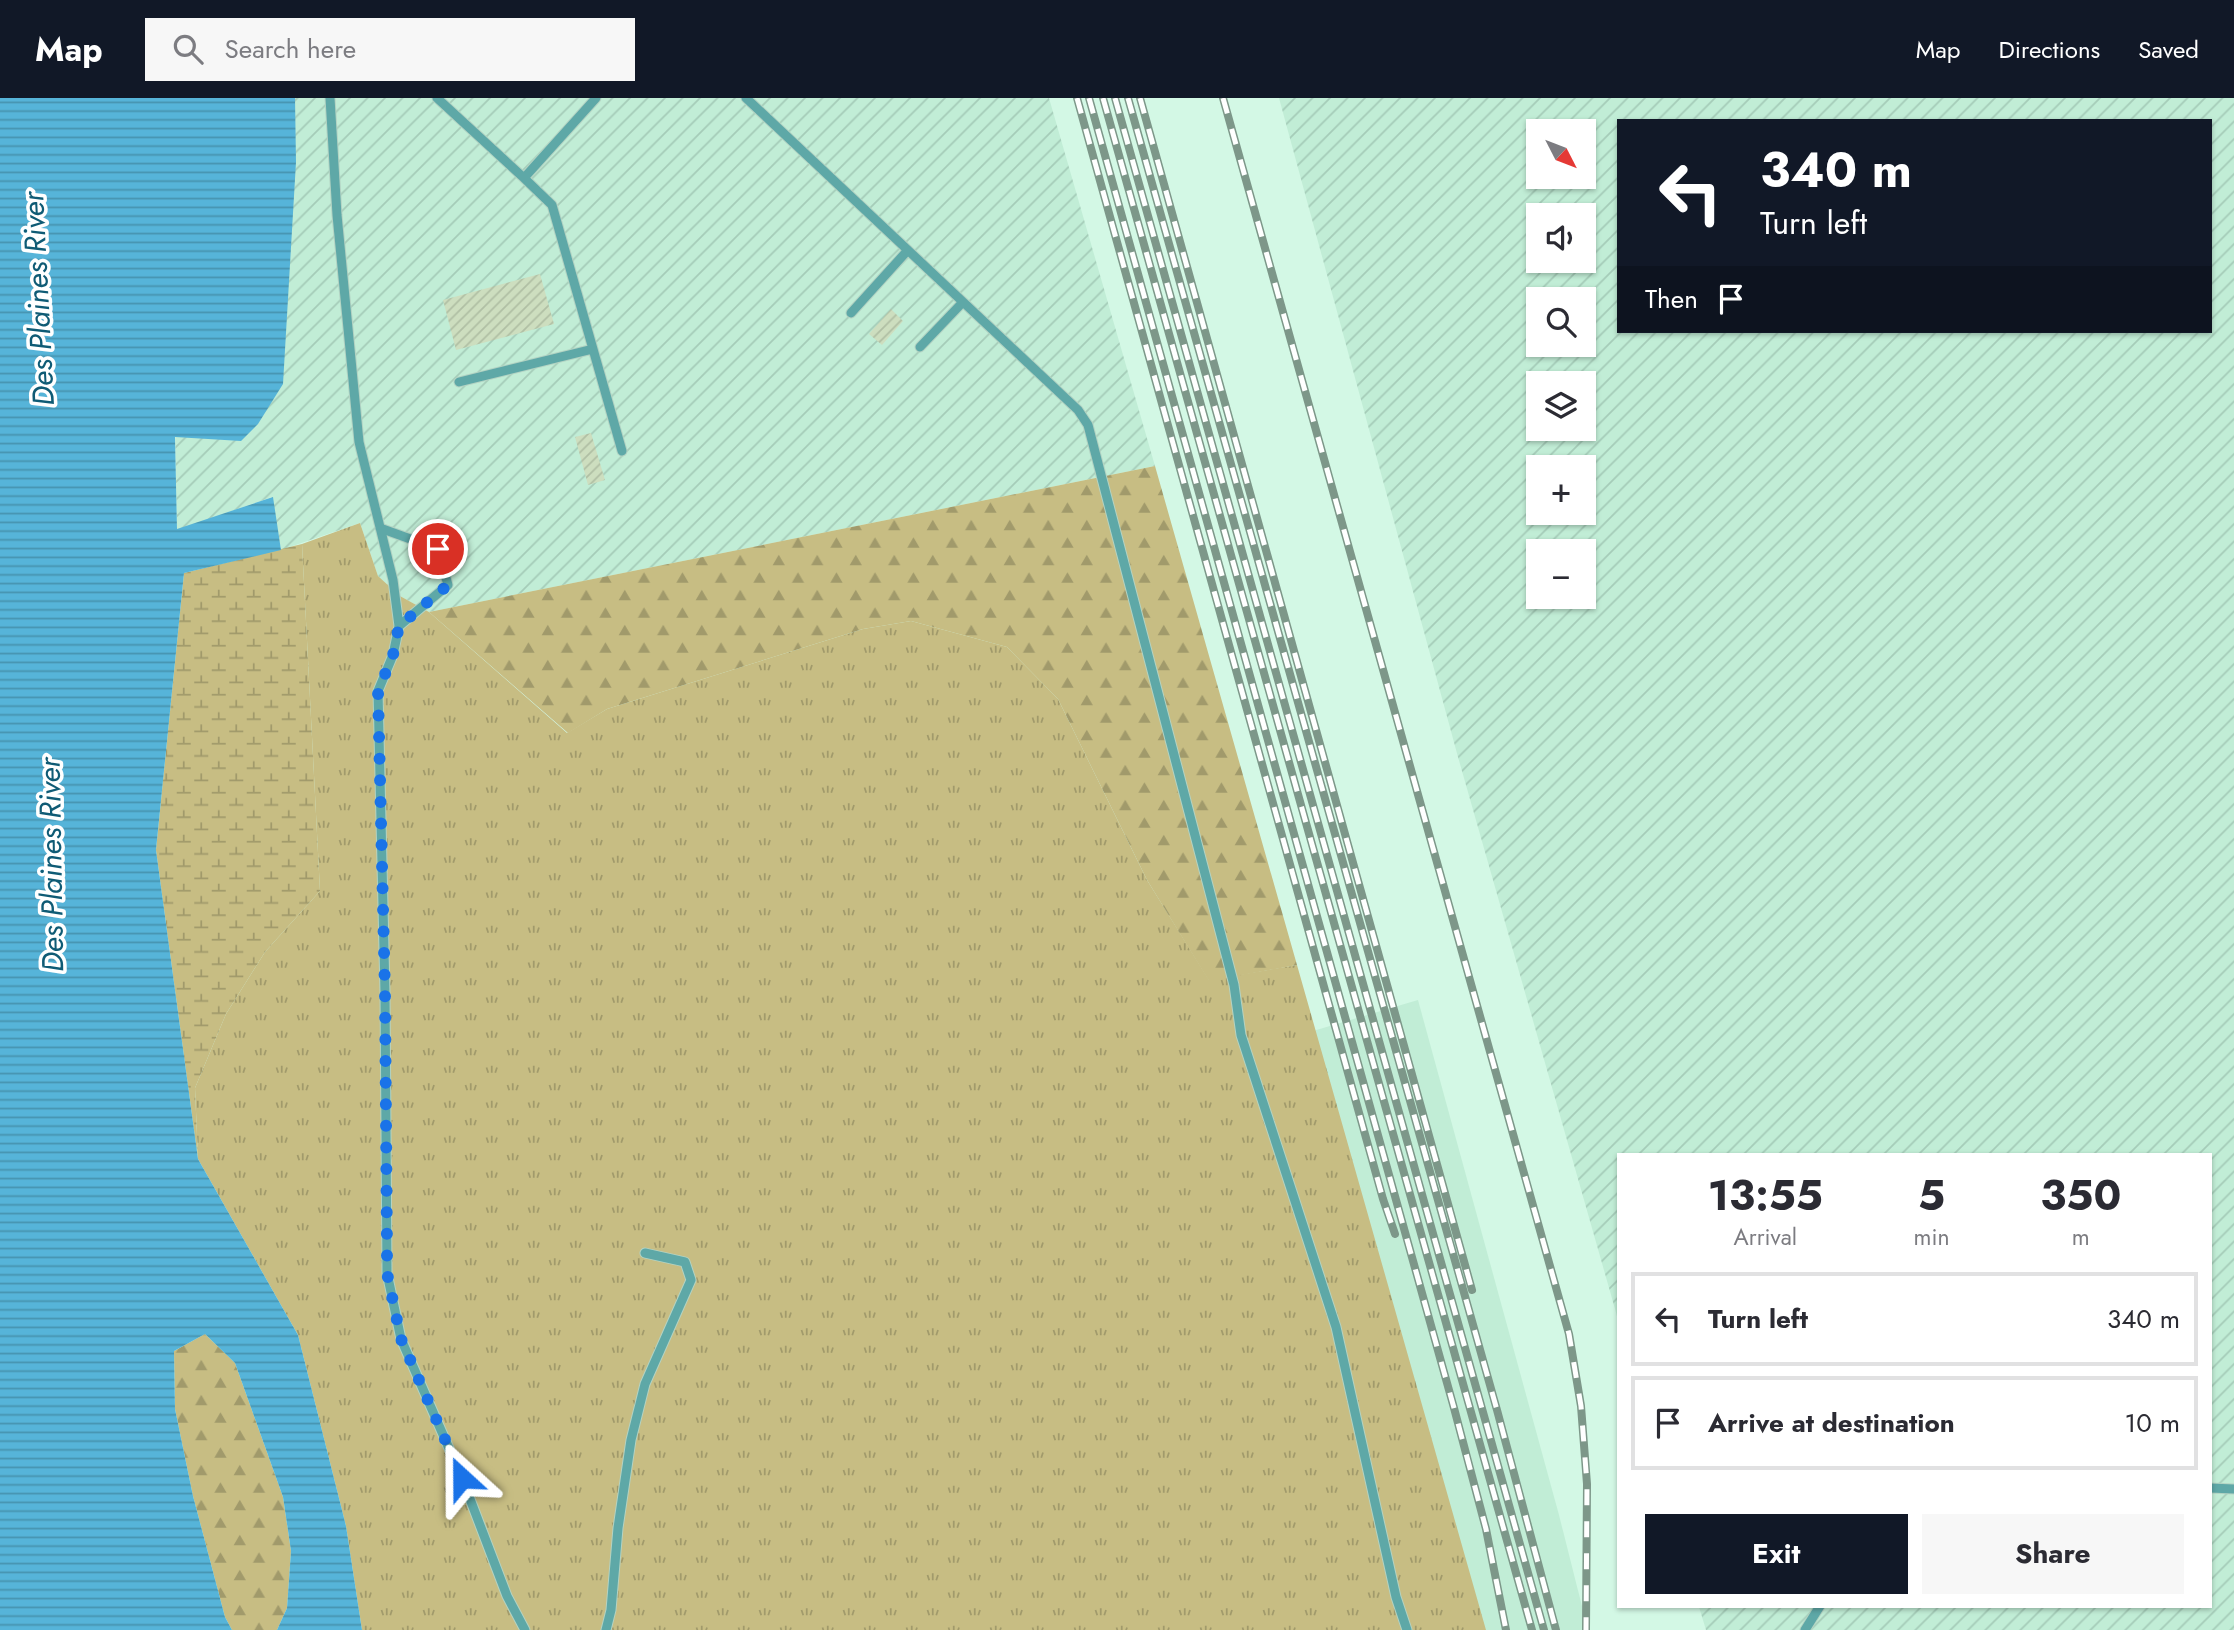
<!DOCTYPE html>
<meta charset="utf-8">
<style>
:root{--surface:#fff;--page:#f7f7f7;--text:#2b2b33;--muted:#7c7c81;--line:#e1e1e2;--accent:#111827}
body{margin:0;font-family:Jost,sans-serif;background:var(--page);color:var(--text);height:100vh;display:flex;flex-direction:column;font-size:26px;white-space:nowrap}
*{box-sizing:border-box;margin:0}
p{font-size:23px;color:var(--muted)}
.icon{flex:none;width:38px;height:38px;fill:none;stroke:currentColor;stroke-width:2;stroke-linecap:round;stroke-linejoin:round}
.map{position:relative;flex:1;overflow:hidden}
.sheet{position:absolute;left:1617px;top:1055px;width:595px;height:455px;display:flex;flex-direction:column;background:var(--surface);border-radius:0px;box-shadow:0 2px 5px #0004}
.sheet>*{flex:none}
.guide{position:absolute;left:1617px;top:21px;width:595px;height:214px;border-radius:0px;box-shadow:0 2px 5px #0004;background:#111827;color:#fff;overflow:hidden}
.needle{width:46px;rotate:132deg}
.controls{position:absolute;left:1526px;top:21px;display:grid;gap:14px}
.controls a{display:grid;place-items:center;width:70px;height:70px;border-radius:0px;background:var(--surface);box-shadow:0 2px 5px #0004;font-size:35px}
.pin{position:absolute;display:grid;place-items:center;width:60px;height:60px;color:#fff;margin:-30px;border:4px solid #fff;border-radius:50%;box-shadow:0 2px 7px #0007}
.me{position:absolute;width:77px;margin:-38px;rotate:336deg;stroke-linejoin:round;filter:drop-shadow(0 0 5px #0008)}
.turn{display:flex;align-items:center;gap:24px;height:147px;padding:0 28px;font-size:32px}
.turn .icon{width:91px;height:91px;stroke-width:2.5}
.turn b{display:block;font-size:49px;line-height:60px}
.then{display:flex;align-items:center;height:66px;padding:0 28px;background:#0003;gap:14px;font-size:26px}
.eta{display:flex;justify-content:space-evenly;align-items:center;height:119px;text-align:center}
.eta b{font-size:42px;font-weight:700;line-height:49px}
.button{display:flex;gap:14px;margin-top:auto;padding:14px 28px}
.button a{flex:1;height:80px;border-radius:0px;background:var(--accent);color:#fff;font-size:28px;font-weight:700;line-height:80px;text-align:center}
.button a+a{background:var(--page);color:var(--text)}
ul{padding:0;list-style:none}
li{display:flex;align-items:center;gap:21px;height:94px;margin:0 14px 10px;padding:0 14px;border:4px solid var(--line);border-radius:0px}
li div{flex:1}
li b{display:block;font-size:26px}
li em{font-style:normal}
header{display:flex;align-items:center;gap:42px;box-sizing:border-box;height:98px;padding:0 35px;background:var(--accent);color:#fff}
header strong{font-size:33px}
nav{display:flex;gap:38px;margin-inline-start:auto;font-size:24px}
.search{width:490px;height:63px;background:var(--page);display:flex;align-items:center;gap:18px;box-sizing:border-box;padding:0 24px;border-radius:0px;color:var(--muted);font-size:26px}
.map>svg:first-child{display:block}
.built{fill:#c1edd6}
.industrial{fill:url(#industrial-furrows);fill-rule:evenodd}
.grass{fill:url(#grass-tufts)}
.forest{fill:url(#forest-firs)}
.wetland{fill:url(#wetland-marsh)}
.water{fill:url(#water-rules)}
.building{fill:url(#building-hatch)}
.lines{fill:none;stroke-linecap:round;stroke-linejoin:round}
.lane-casing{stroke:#b3d3c3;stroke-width:11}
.lane{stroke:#5ea8a7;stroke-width:9}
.rail-casing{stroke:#7d9789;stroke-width:8}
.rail{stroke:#fff;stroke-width:5;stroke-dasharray:16;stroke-linecap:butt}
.route{stroke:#1a73e8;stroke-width:12;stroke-dasharray:0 21.6}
.labels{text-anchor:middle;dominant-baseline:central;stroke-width:7;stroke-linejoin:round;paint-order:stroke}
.water-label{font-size:30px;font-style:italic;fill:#0f5b75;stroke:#fff}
</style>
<header>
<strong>Map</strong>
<div class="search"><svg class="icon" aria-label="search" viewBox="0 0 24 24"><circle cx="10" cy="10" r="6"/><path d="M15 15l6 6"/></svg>Search here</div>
<nav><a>Map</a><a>Directions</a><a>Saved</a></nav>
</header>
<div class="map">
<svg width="2234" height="1532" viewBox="0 0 2234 1532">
<defs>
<pattern id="industrial-furrows" width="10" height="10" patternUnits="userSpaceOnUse" patternTransform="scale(1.75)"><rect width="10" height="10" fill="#c1edd6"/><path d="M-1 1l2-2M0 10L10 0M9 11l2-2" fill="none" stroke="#a5ccb8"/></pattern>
<pattern id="grass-tufts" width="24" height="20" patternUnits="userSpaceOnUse" patternTransform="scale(1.75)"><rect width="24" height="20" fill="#c7bd83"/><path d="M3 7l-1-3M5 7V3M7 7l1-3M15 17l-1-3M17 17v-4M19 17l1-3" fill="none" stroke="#a19a6b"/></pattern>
<pattern id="forest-firs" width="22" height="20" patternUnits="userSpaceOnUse" patternTransform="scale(1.75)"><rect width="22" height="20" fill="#c7bd83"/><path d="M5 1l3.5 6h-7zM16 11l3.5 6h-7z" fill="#a19a6b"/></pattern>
<pattern id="wetland-marsh" width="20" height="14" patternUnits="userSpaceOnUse" patternTransform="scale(1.75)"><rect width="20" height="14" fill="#c7bd83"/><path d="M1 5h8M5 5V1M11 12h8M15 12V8" fill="none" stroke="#a19a6b"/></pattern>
<pattern id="water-rules" width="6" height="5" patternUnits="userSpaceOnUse" patternTransform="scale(1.75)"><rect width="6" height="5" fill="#56b4d9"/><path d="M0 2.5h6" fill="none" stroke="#4793b0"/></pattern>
<pattern id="building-hatch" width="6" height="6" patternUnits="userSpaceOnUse" patternTransform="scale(1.75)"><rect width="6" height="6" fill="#cddebf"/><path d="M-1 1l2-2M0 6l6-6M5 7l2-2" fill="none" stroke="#b0bfa4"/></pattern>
</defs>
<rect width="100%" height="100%" fill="#d3f8e5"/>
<path class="built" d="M1418,902L1559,1417L1588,1532H1457L1296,938Z"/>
<path class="industrial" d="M158,0H1049L1155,368L429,514L400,498L378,478L360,425L281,452L272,399L177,432L172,166Z
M1279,0H2234V1532H1706L1699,1509L2210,1508V1057H1619V1225L1458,659ZM1619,23H2210V233H1619ZM1538,33H1584V79H1538ZM1538,117H1584V163H1538ZM1538,201H1584V247H1538ZM1538,285H1584V331H1538ZM1538,369H1584V415H1538ZM1538,453H1584V499H1538Z"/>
<path class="grass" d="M360,425L378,478L400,498L429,514L567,635L607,611L863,531L911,523L1007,549L1058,601L1147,782L1209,882L1297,867L1486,1532H362L346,1428L298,1237L198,1061L195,990L226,916L265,854L320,793L302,446Z"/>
<path class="forest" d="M1155,368L1297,867L1209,883L1147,782L1058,601L1007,549L911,523L863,531L607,611L568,635L429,514Z
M205,1236L235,1265L283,1399L291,1453L287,1510L277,1532H232L225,1519L193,1398L175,1311L174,1253Z"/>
<path class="wetland" d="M302,446L320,793L265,854L226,916L195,990L198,1061L156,752L184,475Z"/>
<path class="water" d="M0,0H295L296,64L283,286L258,326L241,343L175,339L177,431L273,399L281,452L184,475L156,752L198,1061L298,1237L346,1428L362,1532H277L287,1510L291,1453L283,1399L235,1265L205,1236L174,1253L175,1311L193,1398L225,1519L232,1532H0Z"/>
<path class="building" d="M540,176L554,226L456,252L443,202Z
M891,211L903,223L882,247L869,236Z
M591,335L605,382L588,387L575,339Z"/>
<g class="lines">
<g class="lane-casing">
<path id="lane" d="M330,0L337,117L359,344L393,482L399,528L393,557L378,593L385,895L387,1175L401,1241L462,1380L507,1498L525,1532
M437,0L524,80
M596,0L524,80L552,107L622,353
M746,0L1078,312L1088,327L1234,887L1241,937L1336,1229L1396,1499L1407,1532
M851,215L908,152
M920,249L963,204
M459,284L593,251
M380,430L438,451L448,487L399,528
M2210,1390L2234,1391
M606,1532L611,1512L618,1430L631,1342L645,1286L691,1182L685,1164L645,1155
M1805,1532L1820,1508"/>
</g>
<use href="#lane" class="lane"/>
<g class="rail-casing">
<path id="rail" d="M1077,0L1383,1101L1395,1136
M1089,0L1454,1310L1486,1431L1506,1532
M1103,0L1532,1532
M1115,0L1544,1532
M1128,0L1497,1312L1556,1532
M1140,0L1472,1192
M1223,0L1569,1236L1581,1308L1587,1386L1586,1532"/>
</g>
<use href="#rail" class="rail"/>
</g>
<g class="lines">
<path class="route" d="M438,451L448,487L399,528L393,557L378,593L385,895L387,1150V1175L401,1241L462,1380"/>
</g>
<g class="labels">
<g class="water-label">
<text transform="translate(38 201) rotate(-93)">Des Plaines River</text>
<text transform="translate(51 767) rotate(-91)">Des Plaines River</text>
</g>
</g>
</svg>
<div class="controls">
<a><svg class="needle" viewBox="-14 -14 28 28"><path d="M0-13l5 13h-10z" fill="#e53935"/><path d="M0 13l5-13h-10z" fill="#7c7c81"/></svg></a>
<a><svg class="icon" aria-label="sound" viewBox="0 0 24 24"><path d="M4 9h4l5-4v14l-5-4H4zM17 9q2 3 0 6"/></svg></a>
<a><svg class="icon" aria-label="search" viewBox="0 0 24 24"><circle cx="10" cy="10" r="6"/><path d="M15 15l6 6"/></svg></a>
<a><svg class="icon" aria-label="layers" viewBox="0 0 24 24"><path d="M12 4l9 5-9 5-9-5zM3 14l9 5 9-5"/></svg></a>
<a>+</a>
<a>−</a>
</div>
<div class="pin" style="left:438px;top:451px;background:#d93025"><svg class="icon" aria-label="arrive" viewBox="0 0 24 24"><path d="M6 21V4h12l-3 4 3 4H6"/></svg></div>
<svg class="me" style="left:462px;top:1380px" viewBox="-20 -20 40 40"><path d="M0-17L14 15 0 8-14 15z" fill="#1a73e8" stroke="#fff" stroke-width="4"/></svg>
<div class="guide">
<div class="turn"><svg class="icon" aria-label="left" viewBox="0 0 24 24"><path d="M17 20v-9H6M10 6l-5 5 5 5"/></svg><div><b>340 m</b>Turn left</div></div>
<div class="then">Then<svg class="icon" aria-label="arrive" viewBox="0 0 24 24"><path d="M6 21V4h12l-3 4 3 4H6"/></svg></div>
</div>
<section class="sheet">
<div class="eta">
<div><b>13:55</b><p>Arrival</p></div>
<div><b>5</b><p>min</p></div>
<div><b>350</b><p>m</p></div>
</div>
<ul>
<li><svg class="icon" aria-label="left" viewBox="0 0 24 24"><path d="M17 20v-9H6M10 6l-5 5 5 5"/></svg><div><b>Turn left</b></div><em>340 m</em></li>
<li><svg class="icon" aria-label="arrive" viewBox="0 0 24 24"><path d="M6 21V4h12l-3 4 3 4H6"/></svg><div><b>Arrive at destination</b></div><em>10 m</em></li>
</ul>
<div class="button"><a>Exit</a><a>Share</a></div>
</section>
</div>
